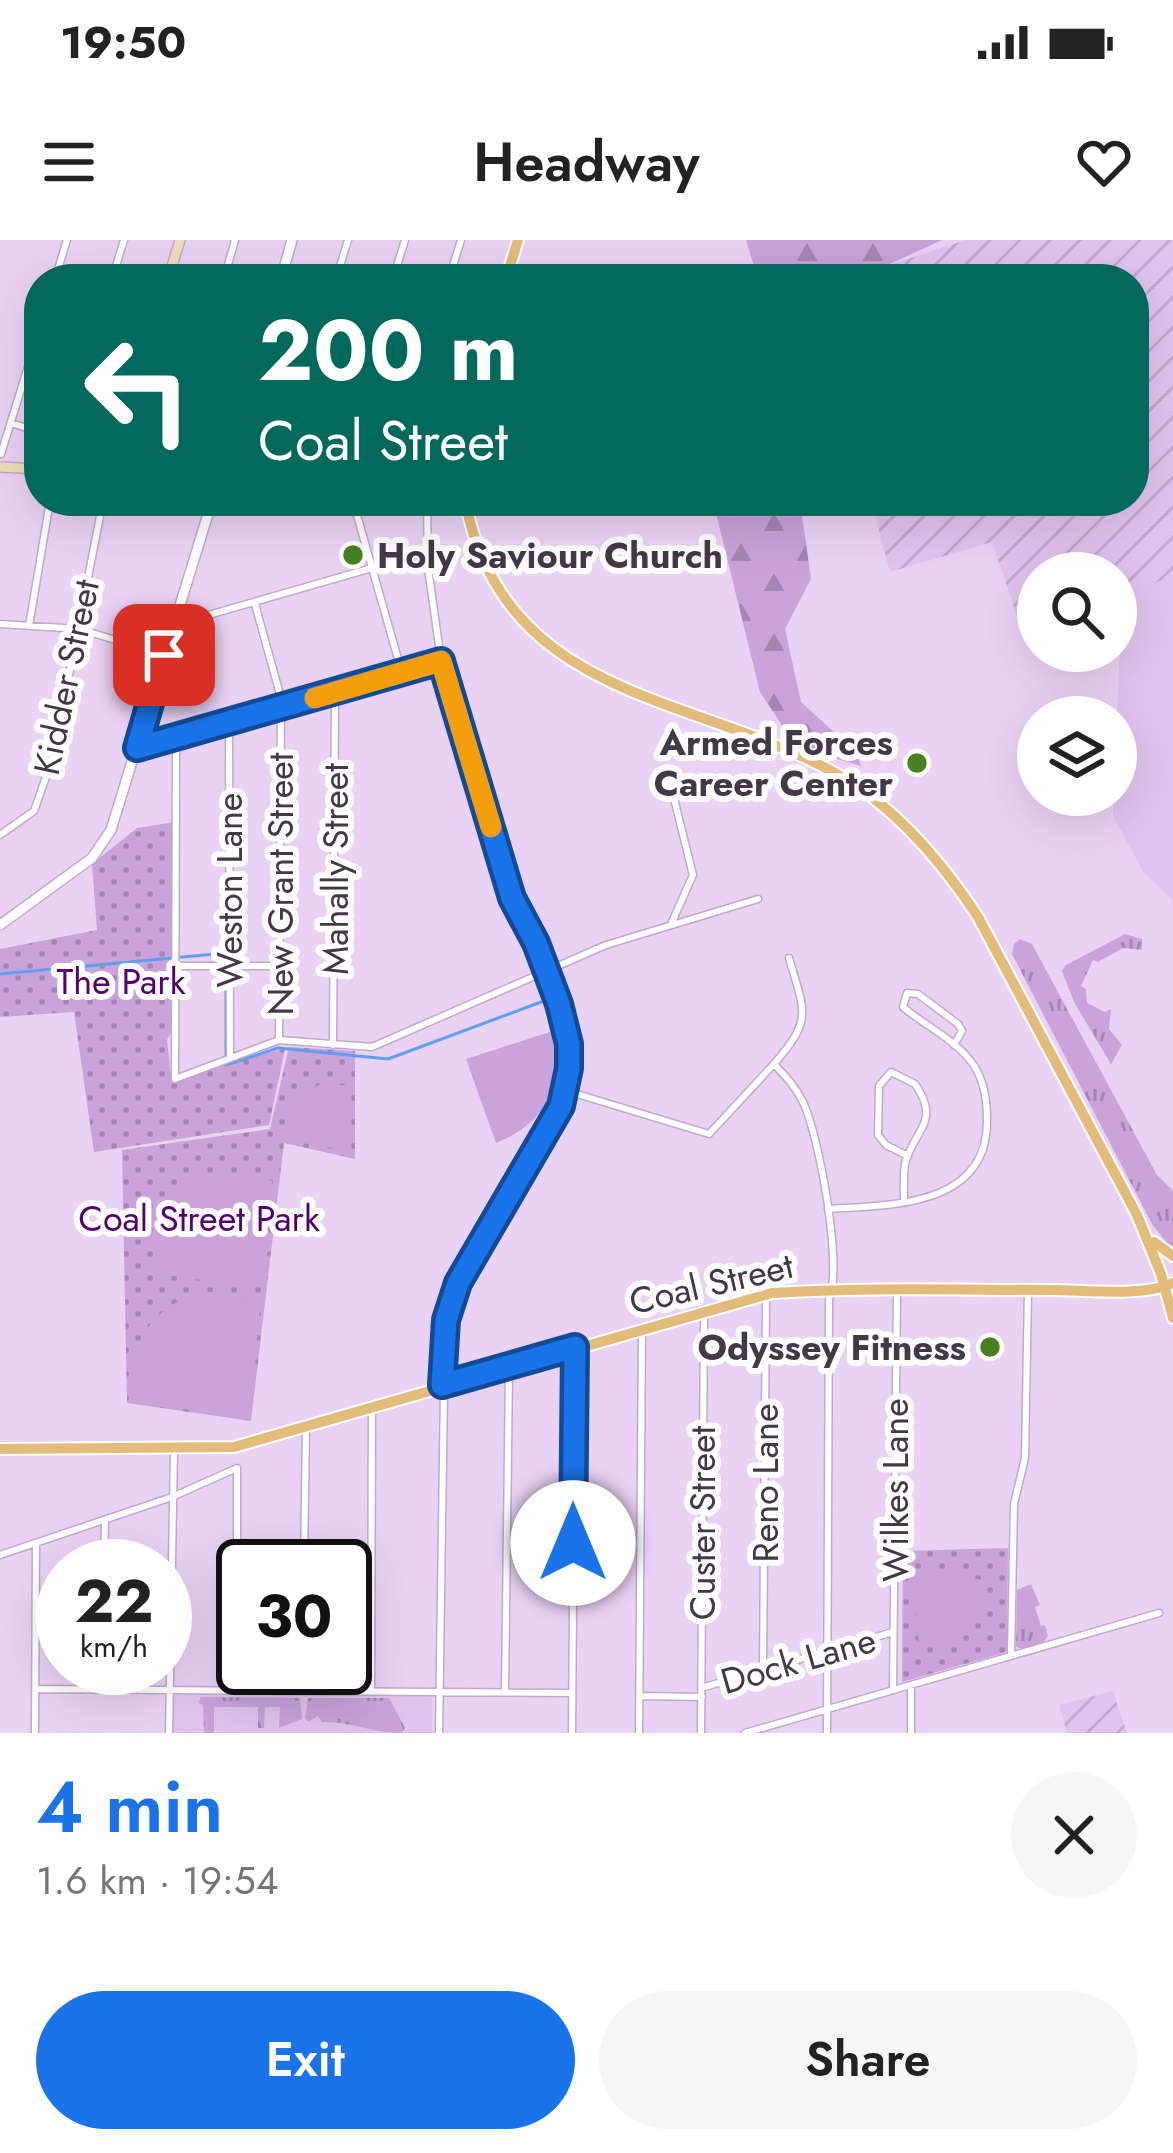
<!DOCTYPE html>
<meta charset="utf-8">
<style>
:root{--surface:#fff;--page:#f6f6f6;--text:#222;--muted:#767676;--accent:#1a73e8}
body{margin:0;font-family:Jost,sans-serif;background:var(--page);color:var(--text);height:100vh;display:flex;flex-direction:column;font-size:45px;white-space:nowrap}
*{box-sizing:border-box;margin:0}
p{font-size:39px;color:var(--muted)}
.icon{flex:none;width:66px;height:66px;fill:none;stroke:currentColor;stroke-width:2;stroke-linecap:round;stroke-linejoin:round}
.map{position:relative;height:1493px;overflow:hidden}
.details{display:flex;flex-direction:column;background:var(--surface);flex:1}
.details>*{flex:none}
.hud{position:absolute;left:24px;top:24px;width:1125px;height:252px;border-radius:48px;box-shadow:0 12px 48px #0002;background:#00695c;color:#fff;overflow:hidden}
.fabs{position:absolute;left:1017px;top:312px;display:grid;gap:24px}
.fabs a{display:grid;place-items:center;width:120px;height:120px;border-radius:50%;background:var(--surface);box-shadow:0 12px 48px #0002;font-size:60px}
.speed{position:absolute;left:36px;top:1299px;display:flex;gap:24px;font-size:60px;font-weight:700;text-align:center}
.speed>*{display:grid;place-content:center;width:156px;height:156px;border-radius:50%;background:var(--surface);box-shadow:0 12px 48px #0002;line-height:1}
.speed small{font-size:30px;font-weight:400}
.speed .limit{border:6px solid #111;border-radius:18px;background:#fff;color:#111}
.pin{position:absolute;display:grid;place-items:center;width:102px;height:102px;color:#fff;margin:-51px;border-radius:24px;box-shadow:0 6px 18px #0006}
.me{position:absolute;width:132px;margin:-66px;rotate:0deg;stroke-linejoin:round;filter:drop-shadow(0 0 9px #0008)}
.turn{display:flex;align-items:center;gap:42px;height:252px;padding:0 36px;font-size:54px}
.turn .icon{width:156px;height:156px;stroke-width:2.5}
.turn b{display:block;font-size:84px;line-height:102px}
.round{display:grid;place-items:center;flex:none;width:126px;height:126px;border-radius:63px;background:var(--page)}
.head{display:flex;align-items:center;justify-content:space-between;height:204px;padding:0 36px}
h1{font-size:72px;font-weight:600;line-height:90px;color:var(--accent)}
.primary-button{display:flex;gap:24px;margin-top:auto;padding:24px 36px}
.primary-button a{flex:1;height:138px;border-radius:72px;background:var(--accent);color:#fff;font-size:48px;font-weight:600;line-height:138px;text-align:center}
.primary-button a+a{background:var(--page);color:var(--text)}
.status{display:flex;justify-content:space-between;align-items:center;height:84px;padding:0 60px;background:var(--surface);direction:ltr}
.status svg{height:33px;fill:currentColor}
header{display:flex;justify-content:space-between;align-items:center;height:156px;padding:0 36px;background:var(--surface);font-size:54px;font-weight:600}
.map>svg:first-child{display:block}
.built{fill:#e1c4ee}
.industrial{fill:url(#industrial-furrows)}
.grass{fill:url(#grass-tufts)}
.forest{fill:url(#forest-firs)}
.park{fill:url(#park-dots)}
.garden{fill:#c9a3da}
.lines{fill:none;stroke-linecap:round;stroke-linejoin:round}
.stream{stroke:#5f9ff0;stroke-width:3}
.minor-casing{stroke:#c1a9cb;stroke-width:9}
.tertiary-casing{stroke:#c1a9cb;stroke-width:12}
.secondary-casing{stroke:#c1a9cb;stroke-width:12}
.primary-casing{stroke:#fff;stroke-width:14}
.minor{stroke:#fff;stroke-width:6}
.tertiary{stroke:#fff;stroke-width:9}
.secondary{stroke:#f0ddbd;stroke-width:9}
.primary{stroke:#e2bc7b;stroke-width:10}
.route-casing{stroke:#114b97;stroke-width:30}
.route{stroke:#1a73e8;stroke-width:21}
.slow{stroke:#f59e0b;stroke-width:21}
.poi-dot{fill:#48821e;stroke:#fdfdfd;stroke-width:4.5}
.labels{text-anchor:middle;dominant-baseline:central;stroke-width:12;stroke-linejoin:round;paint-order:stroke}
.poi-label{font-size:36px;font-weight:bold;fill:#423846;stroke:#fdfdfd;text-anchor:end}
.street-label{font-size:36px;fill:#423846;stroke:#fdfdfd}
.park-label{font-size:36px;fill:#55006f;stroke:#fdfdfd}
</style>
<div class="status"><b>19:50</b><svg viewBox="0 0 49 12"><path d="M0 12V9h3v3zM5 12V6h3v6zM10 12V3h3v9zM15 12V0h3v12zM26 1h20v11H26zM47 4h2v5h-2z"/></svg></div>
<header><svg class="icon" aria-label="menu" viewBox="0 0 24 24"><path d="M4 6h16M4 12h16M4 18h16"/></svg>Headway<svg class="icon" aria-label="heart" viewBox="0 0 24 24"><path d="M12 20l-8-8c-3-5 5-10 8-4 3-6 11-1 8 4z"/></svg></header>
<div class="map">
<svg width="1173" height="1493" viewBox="0 0 1173 1493">
<defs>
<pattern id="industrial-furrows" width="10" height="10" patternUnits="userSpaceOnUse" patternTransform="scale(3)"><rect width="10" height="10" fill="#e1c4ee"/><path d="M-1 1l2-2M0 10L10 0M9 11l2-2" fill="none" stroke="#c2a9cd"/></pattern>
<pattern id="grass-tufts" width="24" height="20" patternUnits="userSpaceOnUse" patternTransform="scale(3)"><rect width="24" height="20" fill="#c9a3da"/><path d="M3 7l-1-3M5 7V3M7 7l1-3M15 17l-1-3M17 17v-4M19 17l1-3" fill="none" stroke="#a586b3"/></pattern>
<pattern id="forest-firs" width="22" height="20" patternUnits="userSpaceOnUse" patternTransform="scale(3)"><rect width="22" height="20" fill="#c9a3da"/><path d="M5 1l3.5 6h-7zM16 11l3.5 6h-7z" fill="#a586b3"/></pattern>
<pattern id="park-dots" width="8" height="8" patternUnits="userSpaceOnUse" patternTransform="scale(3)"><rect width="8" height="8" fill="#c9a3da"/><path d="M2 2h.1M6 6h.1" fill="none" stroke="#a586b3" stroke-width="1.8" stroke-linecap="round"/></pattern>
</defs>
<rect width="100%" height="100%" fill="#ead2f5"/>
<path class="built" d="M1173,337V660L1143,632L1113,575L1122,353Z
M171,1450L432,1452V1493H173Z"/>
<path class="industrial" d="M966,0H1173V337L1116,355V333H1038V380L1020,385L992,302L890,332L871,261H1134V39H867L892,24Z
M1113,1451L1127,1493H1067L1059,1465Z"/>
<path class="grass" d="M1125,694L1142,699V710L1123,708L1098,722L1093,720L1081,746L1086,749L1087,763L1105,772L1111,769L1109,789L1122,805L1111,824L1074,762L1062,731L1066,725Z
M1020,699L1032,704L1157,935L1173,951V1011L1152,984L1012,714L1014,704Z
M1031,1344L1040,1365L1035,1367L1041,1386L1045,1385L1048,1396L1042,1404L1021,1409L1016,1406L1017,1350Z
M201,1457L300,1458L302,1479L279,1488L280,1467H265L264,1488H258V1467H214V1493H204L203,1465L198,1463Z
M308,1458H389L405,1488L402,1493C372,1493 354,1482 322,1482L318,1476L308,1482L305,1478Z"/>
<path class="forest" d="M746,0H942L857,39H758Z
M713,261H800L811,339L785,389L801,462L856,512L861,526L795,505L760,452Z"/>
<path class="park" d="M175,582V785L167,800L171,836L285,809L269,885L94,912L74,772L0,777V709L97,690L92,624L137,588Z
M289,807L355,811V919L284,903L251,1181L127,1163L122,910L270,889Z
M1008,1308L1007,1412L902,1442L903,1311Z"/>
<path class="garden" d="M553,791C567,843 545,884 496,903L466,819Z
M322,843L351,846L349,900L339,909L285,900L292,862Z
M229,934L272,941L263,1041L254,1048L155,1033C157,999 162,973 179,944L205,935Z
M203,1051L261,1062L249,1167L237,1177L129,1161C128,1106 149,1068 203,1051Z
M921,1328L988,1341C982,1381 961,1405 919,1403L912,1338Z"/>
<g class="lines">
<path class="stream" d="M0,734L226,713V815
M226,825L278,808L388,819L541,762"/>
<g class="minor-casing">
<path id="minor" d="M55,39L67,0
M112,39L124,0
M224,39L235,0
M336,39L348,0
M393,39L405,0
M449,39L461,0
M11,183L39,192
M1,214L39,91
M353,261L402,433
M427,261L428,328L441,420L511,659L536,703L559,764L569,804V828L561,865L458,1044L445,1080L439,1493
M209,269L238,261
M255,364L281,458L279,800
M0,384L79,389L165,415
M174,385L372,328
M29,386L50,261
M229,483L230,818
M176,498L175,839L279,800L372,807L606,705L758,659
M138,508L440,421
M668,534L693,635L672,682
M0,595L34,571L53,517L103,261
M174,726H279
M333,805L335,452
M774,824C813,779 805,773 789,718
M567,851L709,894L774,824C785,836 796,847 803,862C819,896 843,1026 829,1059L827,1493
M904,962C904,950 903,936 905,924C913,890 942,883 915,844L891,832L879,846L878,895L886,905L908,916
M828,969C889,965 988,968 987,880C987,860 983,835 969,819C952,798 924,785 903,767L907,753L918,754L958,784L962,791L954,805
M0,1315L172,1257L237,1228V1451
M104,1326L105,1282
M304,1326L306,1186
M1011,1415L1014,1264L1025,1218L1028,1050
M763,1431L766,1057
M911,1445V1493
M303,1448V1428
M701,1448L893,1392
M35,1449L572,1453
M103,1450V1428
M893,1450L897,1052
M371,1451L372,1167
M505,1452L509,1131
M640,1456L702,1457
M35,1493L36,1305
M169,1493L174,1209
M572,1493L575,1107
M639,1493L642,1089
M701,1493L704,1073
M745,1493L1159,1373"/>
</g>
<g class="tertiary-casing">
<path id="tertiary" d="M281,39L292,0
M0,685L92,618L111,590L212,261"/>
</g>
<g class="secondary-casing">
<path id="secondary" d="M168,39L180,0
M0,227L39,229"/>
</g>
<g class="primary-casing">
<path id="primary" d="M506,39L518,0
M465,261C506,462 690,452 837,534C894,566 942,622 978,677L1137,975L1161,1034L1173,1078
M1154,1002L1173,1016
M0,1209L234,1207L772,1053C865,1047 959,1050 1052,1050C1085,1050 1144,1057 1173,1043"/>
</g>
<use href="#minor" class="minor"/>
<use href="#tertiary" class="tertiary"/>
<use href="#secondary" class="secondary"/>
<use href="#primary" class="primary"/>
</g>
<g class="lines">
<g class="route-casing">
<path id="route" d="M164,415L137,508L441,421L512,658L536,703L559,764L569,804V828L561,866L458,1043L446,1080L442,1145L575,1107L573,1303"/>
</g>
<use href="#route" class="route"/>
<path class="slow" d="M315,458L441,421L491,587"/>
</g>
<g class="poi-dot">
<circle cx="353" cy="315" r="12"/>
<circle cx="917" cy="523" r="12"/>
<circle cx="990" cy="1107" r="12"/>
</g>
<g class="labels">
<g class="poi-label">
<text x="377" y="315" text-anchor="start">Holy Saviour Church</text>
<text x="893" y="502">Armed Forces<tspan x="893" dy="41">Career Center</tspan></text>
<text x="966" y="1107">Odyssey Fitness</text>
</g>
<g class="street-label">
<text transform="translate(66 437) rotate(-78)">Kidder Street</text>
<text transform="translate(335 629) rotate(-90)">Mahally Street</text>
<text transform="translate(280 644) rotate(-90)">New Grant Street</text>
<text transform="translate(229 650) rotate(-90)">Weston Lane</text>
<text transform="translate(711 1043) rotate(-13)">Coal Street</text>
<text transform="translate(765 1243) rotate(-90)">Reno Lane</text>
<text transform="translate(895 1250) rotate(-90)">Wilkes Lane</text>
<text transform="translate(702 1283) rotate(-90)">Custer Street</text>
<text transform="translate(798 1420) rotate(-16)">Dock Lane</text>
</g>
<g class="park-label">
<text x="121" y="741">The Park</text>
<text x="199" y="978">Coal Street Park</text>
</g>
</g>
</svg>
<div class="fabs">
<a><svg class="icon" aria-label="search" viewBox="0 0 24 24"><circle cx="10" cy="10" r="6"/><path d="M15 15l6 6"/></svg></a>
<a><svg class="icon" aria-label="layers" viewBox="0 0 24 24"><path d="M12 4l9 5-9 5-9-5zM3 14l9 5 9-5"/></svg></a>
</div>
<div class="speed"><div>22<small>km/h</small></div><div class="limit">30</div></div>
<div class="pin" style="left:164px;top:415px;background:#d93025"><svg class="icon" aria-label="arrive" viewBox="0 0 24 24"><path d="M6 21V4h12l-3 4 3 4H6"/></svg></div>
<svg class="me" style="left:573px;top:1303px" viewBox="-20 -20 40 40"><circle r="19" fill="#fff"/><path d="M0-13L10 11 0 6-10 11z" fill="#1a73e8"/></svg>
<div class="hud">
<div class="turn"><svg class="icon" aria-label="left" viewBox="0 0 24 24"><path d="M17 20v-9H6M10 6l-5 5 5 5"/></svg><div><b>200 m</b>Coal Street</div></div>
</div>
</div>
<section class="details">
<div class="head"><div><h1>4 min</h1><p>1.6 km · 19:54</p></div><a class="round"><svg class="icon" aria-label="close" viewBox="0 0 24 24"><path d="M6 6l12 12M18 6L6 18"/></svg></a></div>
<div class="primary-button"><a>Exit</a><a>Share</a></div>
</section>
